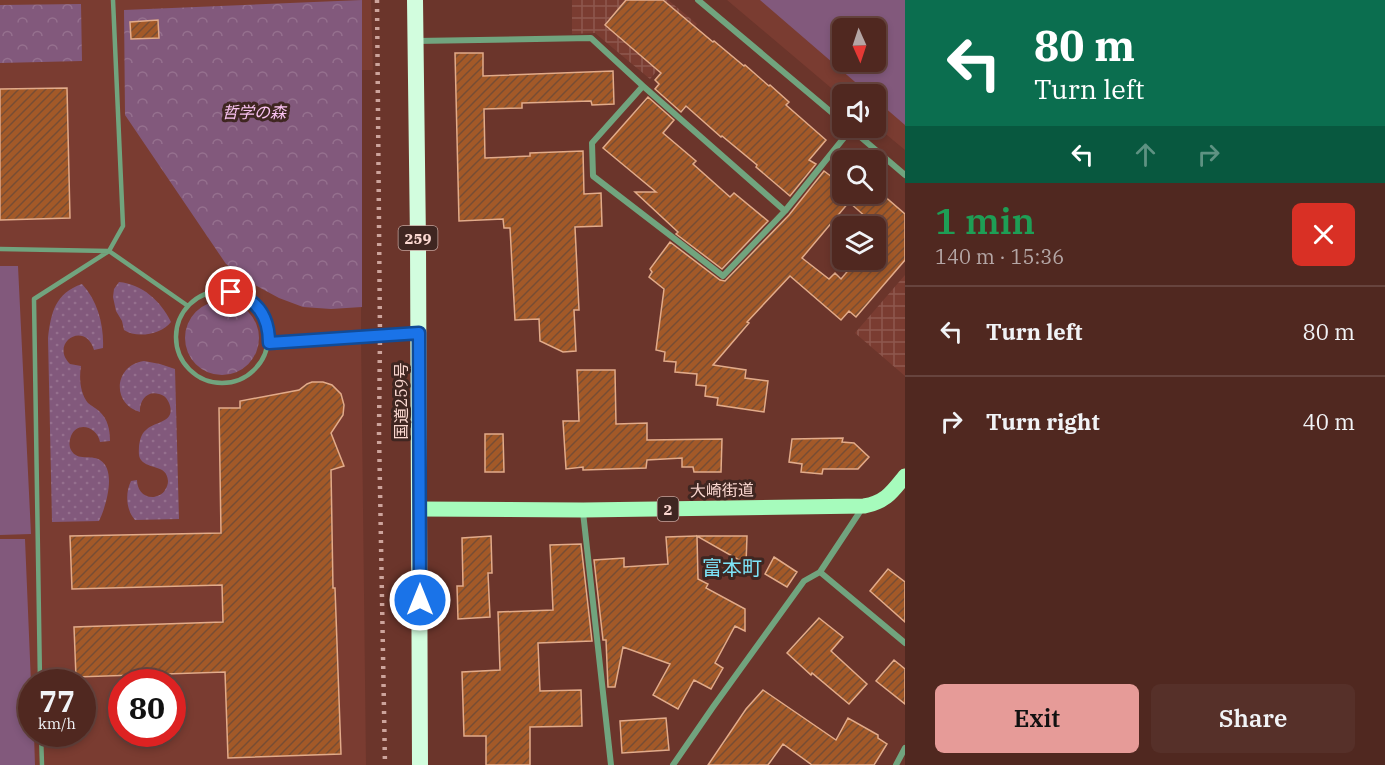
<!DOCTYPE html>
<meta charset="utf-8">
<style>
:root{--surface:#502820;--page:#563029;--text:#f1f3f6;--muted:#b4a6a5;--line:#67443e;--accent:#e69b98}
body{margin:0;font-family:"IBM Plex Serif","Noto Sans JP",serif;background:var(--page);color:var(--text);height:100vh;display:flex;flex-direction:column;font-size:22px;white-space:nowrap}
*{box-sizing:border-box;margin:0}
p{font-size:20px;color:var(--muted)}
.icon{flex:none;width:33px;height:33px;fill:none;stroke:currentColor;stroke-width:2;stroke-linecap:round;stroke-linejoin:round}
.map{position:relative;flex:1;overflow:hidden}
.side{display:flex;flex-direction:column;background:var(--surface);width:480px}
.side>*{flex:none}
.hud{background:#0b6e4f;color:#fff;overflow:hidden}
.needle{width:39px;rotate:177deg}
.fabs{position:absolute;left:832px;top:18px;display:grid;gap:12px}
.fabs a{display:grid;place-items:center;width:54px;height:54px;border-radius:9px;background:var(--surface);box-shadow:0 3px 9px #0003,0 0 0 2px var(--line);font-size:30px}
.speed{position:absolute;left:18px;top:669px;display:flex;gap:12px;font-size:30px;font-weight:700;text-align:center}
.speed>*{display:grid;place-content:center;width:78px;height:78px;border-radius:50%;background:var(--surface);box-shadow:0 3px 9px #0003,0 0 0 2px var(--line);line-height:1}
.speed small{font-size:15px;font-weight:400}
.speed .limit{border:9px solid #d22;background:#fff;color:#111}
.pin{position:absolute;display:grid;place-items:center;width:51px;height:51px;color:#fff;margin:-26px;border:3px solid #fff;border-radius:50%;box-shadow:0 2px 6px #0007}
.me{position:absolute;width:66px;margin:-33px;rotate:0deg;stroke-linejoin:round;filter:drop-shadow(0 0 4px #0008)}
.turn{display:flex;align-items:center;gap:21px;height:126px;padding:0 30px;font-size:27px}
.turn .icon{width:78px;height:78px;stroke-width:2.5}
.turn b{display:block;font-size:42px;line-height:51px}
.lanes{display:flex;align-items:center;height:57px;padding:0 30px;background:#0003;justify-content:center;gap:30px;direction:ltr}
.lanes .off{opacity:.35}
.round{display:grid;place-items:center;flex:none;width:63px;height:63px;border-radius:9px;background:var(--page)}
.head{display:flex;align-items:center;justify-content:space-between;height:102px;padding:0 30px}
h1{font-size:36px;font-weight:600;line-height:45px;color:#1e9e55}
.primary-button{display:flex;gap:12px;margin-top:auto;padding:12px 30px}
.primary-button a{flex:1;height:69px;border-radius:9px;background:var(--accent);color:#111;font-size:24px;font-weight:600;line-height:69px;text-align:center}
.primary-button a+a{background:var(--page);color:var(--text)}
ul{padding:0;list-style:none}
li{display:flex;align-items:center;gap:18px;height:90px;padding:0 30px;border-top:2px solid var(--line)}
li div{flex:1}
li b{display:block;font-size:22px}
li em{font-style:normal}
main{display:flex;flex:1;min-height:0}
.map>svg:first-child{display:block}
.built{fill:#7a3c31;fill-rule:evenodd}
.industrial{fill:url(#industrial-grid)}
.green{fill:url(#green-dots)}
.forest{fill:url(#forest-crowns)}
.pitch{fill:#82597c;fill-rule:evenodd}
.building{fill:url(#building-hatch);stroke:#e2ab8a;stroke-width:1.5;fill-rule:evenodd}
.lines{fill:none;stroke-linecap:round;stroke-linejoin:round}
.service{stroke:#71a47e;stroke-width:4.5}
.minor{stroke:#71a47e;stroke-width:6}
.primary{stroke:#a6fbbc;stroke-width:15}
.trunk{stroke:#d2fdde;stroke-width:16}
.rail{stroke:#cda49c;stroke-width:4.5;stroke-dasharray:3 6;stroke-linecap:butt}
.route-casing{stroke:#114b97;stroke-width:15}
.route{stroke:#1a73e8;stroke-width:10}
.labels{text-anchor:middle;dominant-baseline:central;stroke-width:6;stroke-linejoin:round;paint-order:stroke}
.shield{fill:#3f2621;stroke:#c3a39c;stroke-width:1.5}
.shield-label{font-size:15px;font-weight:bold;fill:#fbd8d1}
.park-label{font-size:16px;font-style:italic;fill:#f9c2f0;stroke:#3f2621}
.street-label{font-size:16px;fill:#fbd8d1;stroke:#3f2621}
.quarter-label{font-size:20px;fill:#7de4f8;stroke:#3f2621}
</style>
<main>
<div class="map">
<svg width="905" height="765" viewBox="0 0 905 765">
<defs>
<pattern id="industrial-grid" width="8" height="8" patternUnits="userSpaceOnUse" patternTransform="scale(1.5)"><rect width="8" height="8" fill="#7a3c31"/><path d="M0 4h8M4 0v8" fill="none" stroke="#8e574e"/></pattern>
<pattern id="green-dots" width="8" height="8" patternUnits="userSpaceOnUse" patternTransform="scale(1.5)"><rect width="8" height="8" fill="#82597c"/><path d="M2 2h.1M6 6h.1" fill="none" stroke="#95708e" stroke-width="1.8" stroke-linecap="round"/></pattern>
<pattern id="forest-crowns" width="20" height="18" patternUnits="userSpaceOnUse" patternTransform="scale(1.5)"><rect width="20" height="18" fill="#82597c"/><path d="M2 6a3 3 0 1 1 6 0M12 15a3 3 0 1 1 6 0" fill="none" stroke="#95708e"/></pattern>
<pattern id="building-hatch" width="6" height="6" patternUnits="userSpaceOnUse" patternTransform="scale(1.5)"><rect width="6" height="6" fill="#a35928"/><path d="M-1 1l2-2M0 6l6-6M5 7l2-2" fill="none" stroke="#774d34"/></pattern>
</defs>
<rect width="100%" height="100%" fill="#6b352b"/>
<path class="built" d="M0,0H371L373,70H361V336L366,765H0ZM32,682H82V734H32ZM122,682H172V734H122Z
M727,0H905V150L876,126V94H843V98ZM843,28H876V62H843Z"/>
<path class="industrial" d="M572,0H668L697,24L650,79L595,33L572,34Z
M905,275V376L855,333Z"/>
<path class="green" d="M119,282C142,284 161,301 171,322C162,334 137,339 124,330L122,321L116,311L113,297L114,289Z
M82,284C98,301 104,326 103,348L94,350C85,320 49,343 70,364L81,366C79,378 80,393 88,403C91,406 96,408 99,411C108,419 110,430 110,441L100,442C98,427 77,420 71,436C69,441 69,446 71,450C78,462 90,454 100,460C117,470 106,507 99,521L52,522L48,338C51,313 55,293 82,284Z
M144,361L160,364L175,369L179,519L135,520C126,510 125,493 131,481L137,480C137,489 143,498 154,497C158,496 163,494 165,490C167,487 168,484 168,481C167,464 149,470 141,460C138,456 139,451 139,446C140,440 141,434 146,430C154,421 177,423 169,403C167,398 164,395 159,394C147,390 139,401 140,412C111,404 114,365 144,361Z"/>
<path class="forest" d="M362,0V307L331,309L303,307L279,298L251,283L226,264L125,115L124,10Z
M81,4L82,61L0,63V5Z
M185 338a37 37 0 1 1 74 0a37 37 0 1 1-74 0Z"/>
<path class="pitch" d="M760,0H905V125L876,100V94H869ZM843,28H876V62H843Z
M0,266H18L31,534L0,535Z
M0,539H25L31,683L32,734H34L35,765H0Z"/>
<path class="building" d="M626,0H663L713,42L714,41L744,66L745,65L769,86L770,85L789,102L786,105L826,140L809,160L816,164L790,196L756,167L757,165L722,136L721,137L686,106L681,112L655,89L659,84L655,80L661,73L605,25Z
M158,20L159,38L131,39L130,22Z
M455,53H483V76L613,71L614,104L592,105L591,101L522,103V108L484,109L485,158L530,156V153L583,151L584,194L601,193L602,226L575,227L579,310H574L576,351L563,352L540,341L539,319L515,320L510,228H504L503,219L459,221Z
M67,88L70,218L0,220V89Z
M648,97L674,120L663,133L696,161L693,164L730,197L734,193L768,221L722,269L676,234L678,232L635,192H656L603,148Z
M824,171L836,180L839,177L843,180V194H876V189L905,214V260L856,317L849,311L841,320L790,276L747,322L749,323L713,365L746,370L745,378L768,381L764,412L717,405L718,398L705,396L706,386L696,385L697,374L675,372L676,362L664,361L665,352L656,350L664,289L649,277L652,272L650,269L670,242L720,280L725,281L789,215ZM849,202L876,226V260H857L841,279L835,273L829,279L802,258Z
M577,370H615L616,424L647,423V440L722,439L721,472H694L693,467H682V458L647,460L646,468L583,470V467L566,469L563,421H579Z
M312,382H323L332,385L341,394L344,405L343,415L331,433L344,466L331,470L333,588H335L341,754L228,758L225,672L76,677L74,627L223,622L222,585L72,589L70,536L221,533L219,408H240V401L299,390L307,384Z
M485,434H503L504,472H485Z
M843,438L842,442L854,443L869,457L858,469H823L822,474L801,472L802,464L789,462L792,439Z
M491,536L492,573H488L490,617L458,619L457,586H463L462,538Z
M696,536H747L746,564L697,536L698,579L708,584L706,588L745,609V631L735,626L715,663L723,668L711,689L694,680L678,709L653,695L670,664L623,647L615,687H608L606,640H603L594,560L624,558V567L668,564L666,537Z
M581,544L592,641L538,643L540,691L581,690L582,726L530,727V765H486V736H464L462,672L500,670L498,612L553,610L550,545Z
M774,557L797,572L787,587L765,574Z
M888,569L905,582V622L870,591Z
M819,618L843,637L831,651L867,684L849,704L812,673L811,675L787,653Z
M894,660L905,669V704L876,681Z
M763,690L836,740L848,718L878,735V738L887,744L874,765H812L783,744L768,765H708L746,709Z
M666,718L669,750L622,753L620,721Z"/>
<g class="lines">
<path class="service" d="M0,249L109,251L188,306
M176 337a46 46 0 1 1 92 0a46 46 0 1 1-92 0Z
M269,343L416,333
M40,682L34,299L109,251L123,226L113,0
M41,734L42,765"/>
<path class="minor" d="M698,0L843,122
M416,41L591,38L643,86L785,211
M643,86L592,143L593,176L723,276L785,211L851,129
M850,128L905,175
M583,512L611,765
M820,572L905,643
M673,765L713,707L804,581L820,572L863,507
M896,765L905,748"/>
<path class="primary" d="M419,509L583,510L864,506C886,502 892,492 905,476"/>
<path class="trunk" d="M415,0L418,242L420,765"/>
<path class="rail" d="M377,0L380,335L379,432L385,765"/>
</g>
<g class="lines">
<g class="route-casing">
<path id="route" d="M231,292C257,299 269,316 269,343L419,333L420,600"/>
</g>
<use href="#route" class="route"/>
</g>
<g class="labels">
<g class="shield">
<rect x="398.5" y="226" width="39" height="24" rx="4.5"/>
<rect x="657.5" y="497" width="21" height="24" rx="4.5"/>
</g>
<g class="shield-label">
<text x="418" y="238">259</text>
<text x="668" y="509">2</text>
</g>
<g class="park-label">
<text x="254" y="112">哲学の森</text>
</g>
<g class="street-label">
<text transform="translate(401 401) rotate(-90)">国道259号</text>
<text transform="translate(722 490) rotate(-1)">大崎街道</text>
</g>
<g class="quarter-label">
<text x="732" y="567">富本町</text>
</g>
</g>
</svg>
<div class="fabs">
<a><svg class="needle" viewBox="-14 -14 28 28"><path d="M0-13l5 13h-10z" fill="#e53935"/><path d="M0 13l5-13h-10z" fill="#b4a6a5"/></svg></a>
<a><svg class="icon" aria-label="sound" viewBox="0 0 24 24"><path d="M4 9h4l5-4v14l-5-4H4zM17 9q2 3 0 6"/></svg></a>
<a><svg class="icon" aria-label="search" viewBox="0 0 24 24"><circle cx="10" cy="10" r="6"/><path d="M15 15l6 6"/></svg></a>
<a><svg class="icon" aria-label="layers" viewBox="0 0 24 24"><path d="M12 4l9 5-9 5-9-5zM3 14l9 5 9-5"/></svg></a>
</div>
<div class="speed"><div>77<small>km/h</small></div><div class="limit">80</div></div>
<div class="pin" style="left:231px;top:292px;background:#d93025"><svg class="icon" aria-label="arrive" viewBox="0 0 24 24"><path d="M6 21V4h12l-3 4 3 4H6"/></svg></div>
<svg class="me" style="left:420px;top:600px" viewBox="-20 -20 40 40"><circle r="17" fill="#1a73e8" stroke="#fff" stroke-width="3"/><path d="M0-11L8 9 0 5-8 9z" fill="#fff"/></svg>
</div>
<section class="side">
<div class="hud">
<div class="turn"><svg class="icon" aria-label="left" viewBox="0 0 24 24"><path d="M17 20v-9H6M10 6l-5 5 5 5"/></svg><div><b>80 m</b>Turn left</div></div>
<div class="lanes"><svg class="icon" aria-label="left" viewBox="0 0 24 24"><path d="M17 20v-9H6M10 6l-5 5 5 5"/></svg><svg class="icon off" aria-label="ahead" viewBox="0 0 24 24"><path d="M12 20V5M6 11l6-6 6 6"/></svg><svg class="icon off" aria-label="right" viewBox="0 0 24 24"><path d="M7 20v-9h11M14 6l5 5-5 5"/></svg></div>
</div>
<div class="head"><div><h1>1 min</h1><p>140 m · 15:36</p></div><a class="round" style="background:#d93025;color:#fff"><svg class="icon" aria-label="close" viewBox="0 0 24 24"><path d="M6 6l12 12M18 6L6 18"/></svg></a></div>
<ul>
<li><svg class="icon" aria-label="left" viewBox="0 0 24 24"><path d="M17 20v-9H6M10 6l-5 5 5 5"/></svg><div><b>Turn left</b></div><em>80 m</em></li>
<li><svg class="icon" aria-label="right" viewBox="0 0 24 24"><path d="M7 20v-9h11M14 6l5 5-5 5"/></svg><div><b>Turn right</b></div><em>40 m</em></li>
</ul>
<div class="primary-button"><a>Exit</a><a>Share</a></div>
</section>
</main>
